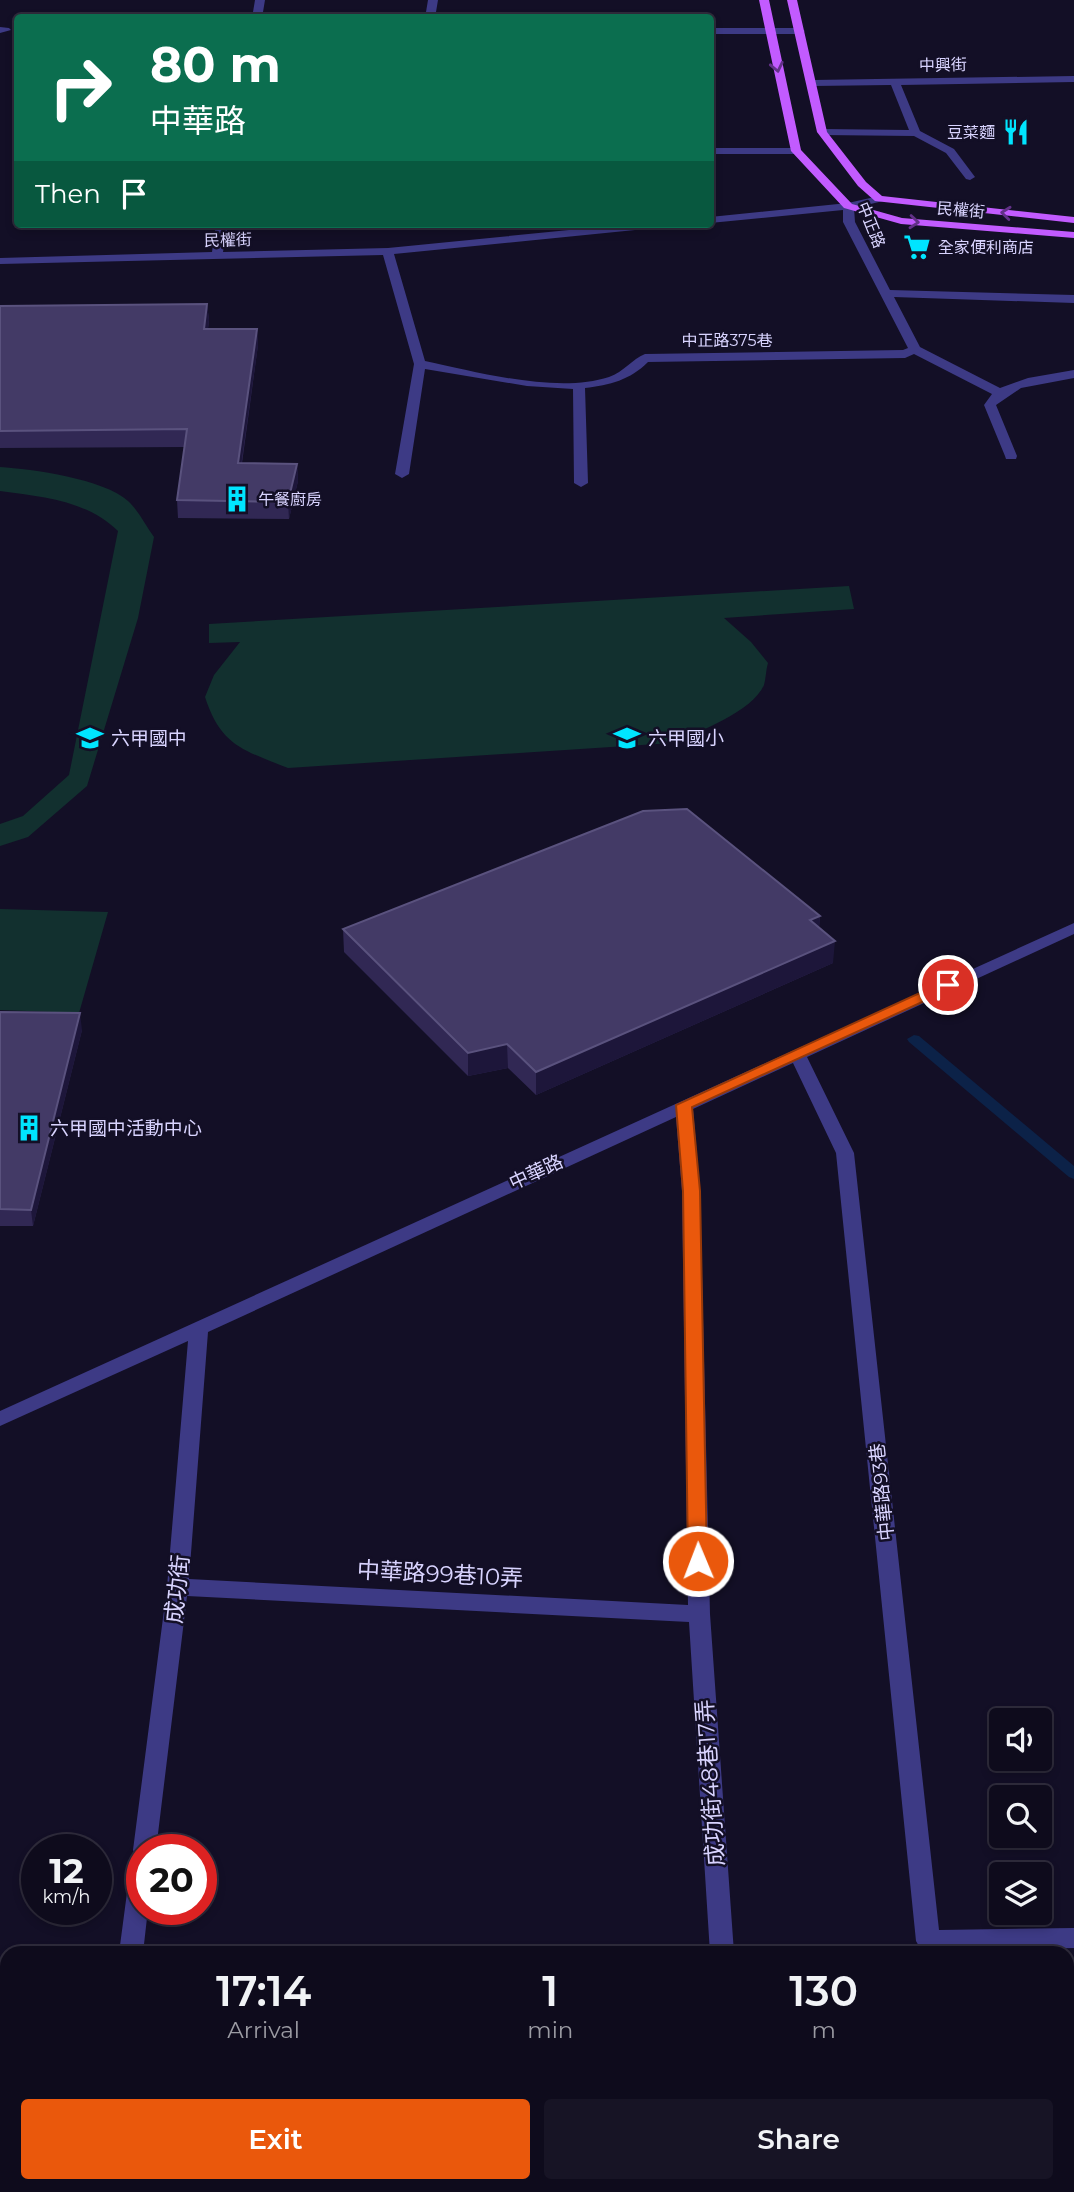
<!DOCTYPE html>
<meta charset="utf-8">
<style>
:root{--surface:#0e0b1c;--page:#171425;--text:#f1f3f6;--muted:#9b9ba3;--line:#2e2b3b;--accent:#ea580c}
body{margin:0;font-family:Montserrat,"Noto Sans TC",sans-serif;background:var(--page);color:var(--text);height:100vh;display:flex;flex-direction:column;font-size:26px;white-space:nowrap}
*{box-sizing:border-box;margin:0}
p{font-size:23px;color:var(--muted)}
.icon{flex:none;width:38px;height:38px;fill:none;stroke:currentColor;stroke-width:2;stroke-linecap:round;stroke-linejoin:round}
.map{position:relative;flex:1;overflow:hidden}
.sheet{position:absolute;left:0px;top:1946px;width:1074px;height:247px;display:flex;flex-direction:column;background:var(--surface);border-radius:21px 21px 0 0;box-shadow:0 4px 10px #0003,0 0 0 2px var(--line)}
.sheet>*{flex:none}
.guide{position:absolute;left:14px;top:14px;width:700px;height:214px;border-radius:7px;box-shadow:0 4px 10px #0003,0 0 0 2px var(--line);background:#0b6e4f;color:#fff;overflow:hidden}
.tools{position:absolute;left:989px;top:1708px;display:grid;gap:14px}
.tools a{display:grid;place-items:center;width:63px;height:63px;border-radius:7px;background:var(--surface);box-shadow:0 4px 10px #0003,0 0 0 2px var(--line);font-size:35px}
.speed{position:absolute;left:21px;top:1834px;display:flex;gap:14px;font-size:35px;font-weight:700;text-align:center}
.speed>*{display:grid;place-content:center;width:91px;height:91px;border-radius:50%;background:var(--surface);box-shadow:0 4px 10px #0003,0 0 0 2px var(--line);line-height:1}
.speed small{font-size:18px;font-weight:400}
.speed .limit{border:10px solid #d22;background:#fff;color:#111}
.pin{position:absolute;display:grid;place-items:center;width:60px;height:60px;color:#fff;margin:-30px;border:4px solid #fff;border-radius:50%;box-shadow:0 2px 7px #0007}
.me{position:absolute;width:77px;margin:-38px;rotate:359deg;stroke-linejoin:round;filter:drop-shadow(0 0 5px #0008)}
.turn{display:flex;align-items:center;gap:24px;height:147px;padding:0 21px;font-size:32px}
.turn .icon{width:91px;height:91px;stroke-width:2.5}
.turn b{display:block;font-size:49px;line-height:60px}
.then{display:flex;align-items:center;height:66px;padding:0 21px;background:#0003;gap:14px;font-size:26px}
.eta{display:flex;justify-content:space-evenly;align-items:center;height:119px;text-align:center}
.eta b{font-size:42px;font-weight:600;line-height:49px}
.action{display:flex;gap:14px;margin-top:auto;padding:14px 21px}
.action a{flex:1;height:80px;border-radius:7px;background:var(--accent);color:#fff;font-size:28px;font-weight:600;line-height:80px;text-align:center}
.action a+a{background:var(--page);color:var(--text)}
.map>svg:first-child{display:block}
.green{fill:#12302f}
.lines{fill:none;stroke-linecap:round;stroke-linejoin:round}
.stream{fill:#0c2248;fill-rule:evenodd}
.minor{fill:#3d3a85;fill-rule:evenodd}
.major{fill:#c25bff;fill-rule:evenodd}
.wall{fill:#312854}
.shaded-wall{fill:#1d163a}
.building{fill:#433a66;stroke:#5a527e;stroke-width:2}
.oneway{stroke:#623188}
.route{fill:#ea580c;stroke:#983908;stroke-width:2}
.labels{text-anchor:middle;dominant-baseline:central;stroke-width:5;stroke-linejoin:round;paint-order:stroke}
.far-street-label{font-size:16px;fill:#d9d4ff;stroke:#130f26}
.far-poi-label{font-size:16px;fill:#d9d4ff;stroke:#130f26;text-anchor:start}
.poi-label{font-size:19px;fill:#d9d4ff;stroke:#130f26;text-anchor:start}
.street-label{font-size:19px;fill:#d9d4ff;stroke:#130f26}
.near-street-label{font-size:23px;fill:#d9d4ff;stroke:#130f26}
</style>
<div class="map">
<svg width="1074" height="2192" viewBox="0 0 1074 2192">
<rect width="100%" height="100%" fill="#130f26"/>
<path class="green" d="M0,467C32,469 104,479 128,501C138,510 146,526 154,537L138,618L87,786L28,837L0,846V824L23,816L69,775L118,531C86,500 43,497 0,491Z
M849,586L854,609L724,618L751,642L768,663C766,669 766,678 764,685C752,712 698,732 672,743L288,768C243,750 221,746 205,697L214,675L240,642L209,643V624Z
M0,909L108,912L79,1013L0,1010Z"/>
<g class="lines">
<path class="stream" d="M914,1035L919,1036L1074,1166V1179L1069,1177L909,1042L907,1039Z"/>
<path class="minor" d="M255,0H265L262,18H252Z
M428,0H438L435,18H425Z
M0,27L9,28L11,30L0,33Z
M710,28H800L805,31L800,34H710Z
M1074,76V82L901,85L920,131L954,149L975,177L970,180L966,179L946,153L914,136L822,135L817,132L822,129L909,130L891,85L813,86L808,83L813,80Z
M710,148H796L801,151L796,154H710Z
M879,196L885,199L883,201L854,208L855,222L890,290L1074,295V303L894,297L920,347L1000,388L1028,378L1074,370V378L1021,388L996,405L1017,456L1016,459H1006L1005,456L984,405L992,394L914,354L905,358L648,362C630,380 610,385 585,388L588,483L581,487L574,483L573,389L527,386L425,369L409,474L402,478L395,474L414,364L383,255L0,264V258L212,252L216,224H228L223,252L388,248L630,224H671L665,227L394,254L425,361C477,372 557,394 609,377C624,372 632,359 645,354L903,350L908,348L843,222V210L710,223V217L848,203Z
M1074,923V934L807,1057L854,1153L939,1930L1074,1928V1948L928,1951L920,1948L916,1941L836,1153L793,1063L693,1109L700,1191L710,1614L734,1953H710L689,1622L187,1596L156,1850H142V1859L136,1857L133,1850L167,1587L188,1341L0,1426V1411ZM676,1117L682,1191L688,1605L189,1579L208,1332Z
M142,1860V1909H148L143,1953H119L130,1870L134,1863Z
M0,2065H7V2087H0Z
M95,2186H121L120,2192H94Z
M724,2186H750V2192H724Z"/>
<path class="major" d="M759,0H769L801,150L852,204L902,218L1074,232V238L901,224L844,208L791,151Z
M787,0H797L827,132L866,182L882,196L1074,217V223L875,201L858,186L817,132Z"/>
</g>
<path class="wall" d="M207,304L209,320L208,329H257L258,345L242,463L297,464L298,481L289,519L178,518L177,500L185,447L0,448V306Z
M820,916L819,928L833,963L536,1095L508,1068L468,1076L344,952L343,929Z
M0,1012L82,1030L33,1226H0Z"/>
<path class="shaded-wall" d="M207,304L209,320L206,346L204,329Z
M257,329L258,345L239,480L238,463Z
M297,464L298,481L289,519L288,502Z
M820,916L818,939L810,920Z
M835,941L833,963L536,1095V1072Z
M80,1013L82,1030L33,1226L31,1210Z
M507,1044L508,1068L468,1076V1053Z"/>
<path class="building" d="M207,304L204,329H257L238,463L297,464L288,502L177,500L187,429L0,431V306Z
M687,809L820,916L810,920L835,941L536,1072L507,1044L468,1053L343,929L643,811Z
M0,1012L80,1013L31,1210L0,1209Z"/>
<defs><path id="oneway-chevron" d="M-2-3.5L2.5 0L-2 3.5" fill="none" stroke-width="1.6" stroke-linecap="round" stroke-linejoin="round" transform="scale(1.75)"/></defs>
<g class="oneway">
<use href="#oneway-chevron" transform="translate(777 67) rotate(78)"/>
<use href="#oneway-chevron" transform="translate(1006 213) rotate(-174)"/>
<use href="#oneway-chevron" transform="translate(914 222) rotate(5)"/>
</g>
<path class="route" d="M948,980L953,982V988L692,1107L700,1191L707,1561L705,1566H691L688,1561L683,1191L676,1105Z"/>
<defs>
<g id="restaurant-bare" transform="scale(2.1)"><path d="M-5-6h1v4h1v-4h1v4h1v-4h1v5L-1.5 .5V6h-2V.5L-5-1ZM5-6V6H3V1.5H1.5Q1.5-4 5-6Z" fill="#00e5ff" stroke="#130f26" stroke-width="2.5" paint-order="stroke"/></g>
<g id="supermarket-bare" transform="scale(2.1)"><path d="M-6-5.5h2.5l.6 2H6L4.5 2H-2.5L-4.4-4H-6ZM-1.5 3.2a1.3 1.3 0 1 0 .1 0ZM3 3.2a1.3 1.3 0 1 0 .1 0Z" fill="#00e5ff" stroke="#130f26" stroke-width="2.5" paint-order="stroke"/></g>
<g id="building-bare" transform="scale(2.1)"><path d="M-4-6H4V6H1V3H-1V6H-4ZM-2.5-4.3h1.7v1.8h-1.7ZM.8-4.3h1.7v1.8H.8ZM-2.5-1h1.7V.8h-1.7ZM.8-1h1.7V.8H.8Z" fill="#00e5ff" stroke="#130f26" stroke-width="2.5" paint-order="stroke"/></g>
<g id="school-bare" transform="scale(2.1)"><path d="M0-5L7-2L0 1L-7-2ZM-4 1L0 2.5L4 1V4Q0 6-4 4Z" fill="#00e5ff" stroke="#130f26" stroke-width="2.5" paint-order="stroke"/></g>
</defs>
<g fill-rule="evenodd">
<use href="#restaurant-bare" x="1016" y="132"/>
<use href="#supermarket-bare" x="917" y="247"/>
<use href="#building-bare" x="237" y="499"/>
<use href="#school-bare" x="90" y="738"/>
<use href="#school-bare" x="627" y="738"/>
<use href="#building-bare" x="29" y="1128"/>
</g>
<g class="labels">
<g class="far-street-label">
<text transform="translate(943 65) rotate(-1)">中興街</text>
<text transform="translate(961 210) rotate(5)">民權街</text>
<text transform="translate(871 225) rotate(68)">中正路</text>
<text transform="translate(228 240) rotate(-1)">民權街</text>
<text x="727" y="340">中正路375巷</text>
</g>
<g class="far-poi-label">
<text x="995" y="132" text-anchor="end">豆菜麵</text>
<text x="938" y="247">全家便利商店</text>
<text x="258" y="499">午餐廚房</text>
</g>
<g class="poi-label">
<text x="111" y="738">六甲國中</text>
<text x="648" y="738">六甲國小</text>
<text x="50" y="1128">六甲國中活動中心</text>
</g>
<g class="street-label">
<text transform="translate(536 1172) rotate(-25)">中華路</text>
<text transform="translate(882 1492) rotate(-96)">中華路93巷</text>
</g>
<g class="near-street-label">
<text transform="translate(440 1574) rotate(3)">中華路99巷10弄</text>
<text transform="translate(177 1589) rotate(-84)">成功街</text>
<text transform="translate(710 1783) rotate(-94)">成功街48巷17弄</text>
</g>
</g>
</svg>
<div class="tools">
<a><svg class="icon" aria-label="sound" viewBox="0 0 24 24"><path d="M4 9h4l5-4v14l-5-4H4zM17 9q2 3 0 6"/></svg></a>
<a><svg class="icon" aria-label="search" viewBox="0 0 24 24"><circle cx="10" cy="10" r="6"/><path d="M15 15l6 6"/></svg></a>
<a><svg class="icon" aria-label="layers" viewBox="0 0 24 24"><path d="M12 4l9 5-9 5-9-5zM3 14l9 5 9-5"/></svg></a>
</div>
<div class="speed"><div>12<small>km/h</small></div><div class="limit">20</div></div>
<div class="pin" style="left:948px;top:985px;background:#d93025"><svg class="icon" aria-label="arrive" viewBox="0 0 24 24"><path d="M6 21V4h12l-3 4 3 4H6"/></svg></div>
<svg class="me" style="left:698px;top:1561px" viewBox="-20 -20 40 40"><circle r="17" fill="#ea580c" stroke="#fff" stroke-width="3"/><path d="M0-11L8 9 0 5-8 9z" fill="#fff"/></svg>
<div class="guide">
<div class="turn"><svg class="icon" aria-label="right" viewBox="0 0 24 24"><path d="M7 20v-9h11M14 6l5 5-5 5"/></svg><div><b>80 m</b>中華路</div></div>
<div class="then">Then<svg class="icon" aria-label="arrive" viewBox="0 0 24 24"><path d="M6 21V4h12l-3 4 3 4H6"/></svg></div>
</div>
<section class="sheet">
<div class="eta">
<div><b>17:14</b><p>Arrival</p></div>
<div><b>1</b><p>min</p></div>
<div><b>130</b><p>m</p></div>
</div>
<div class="action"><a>Exit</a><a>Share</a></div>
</section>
</div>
